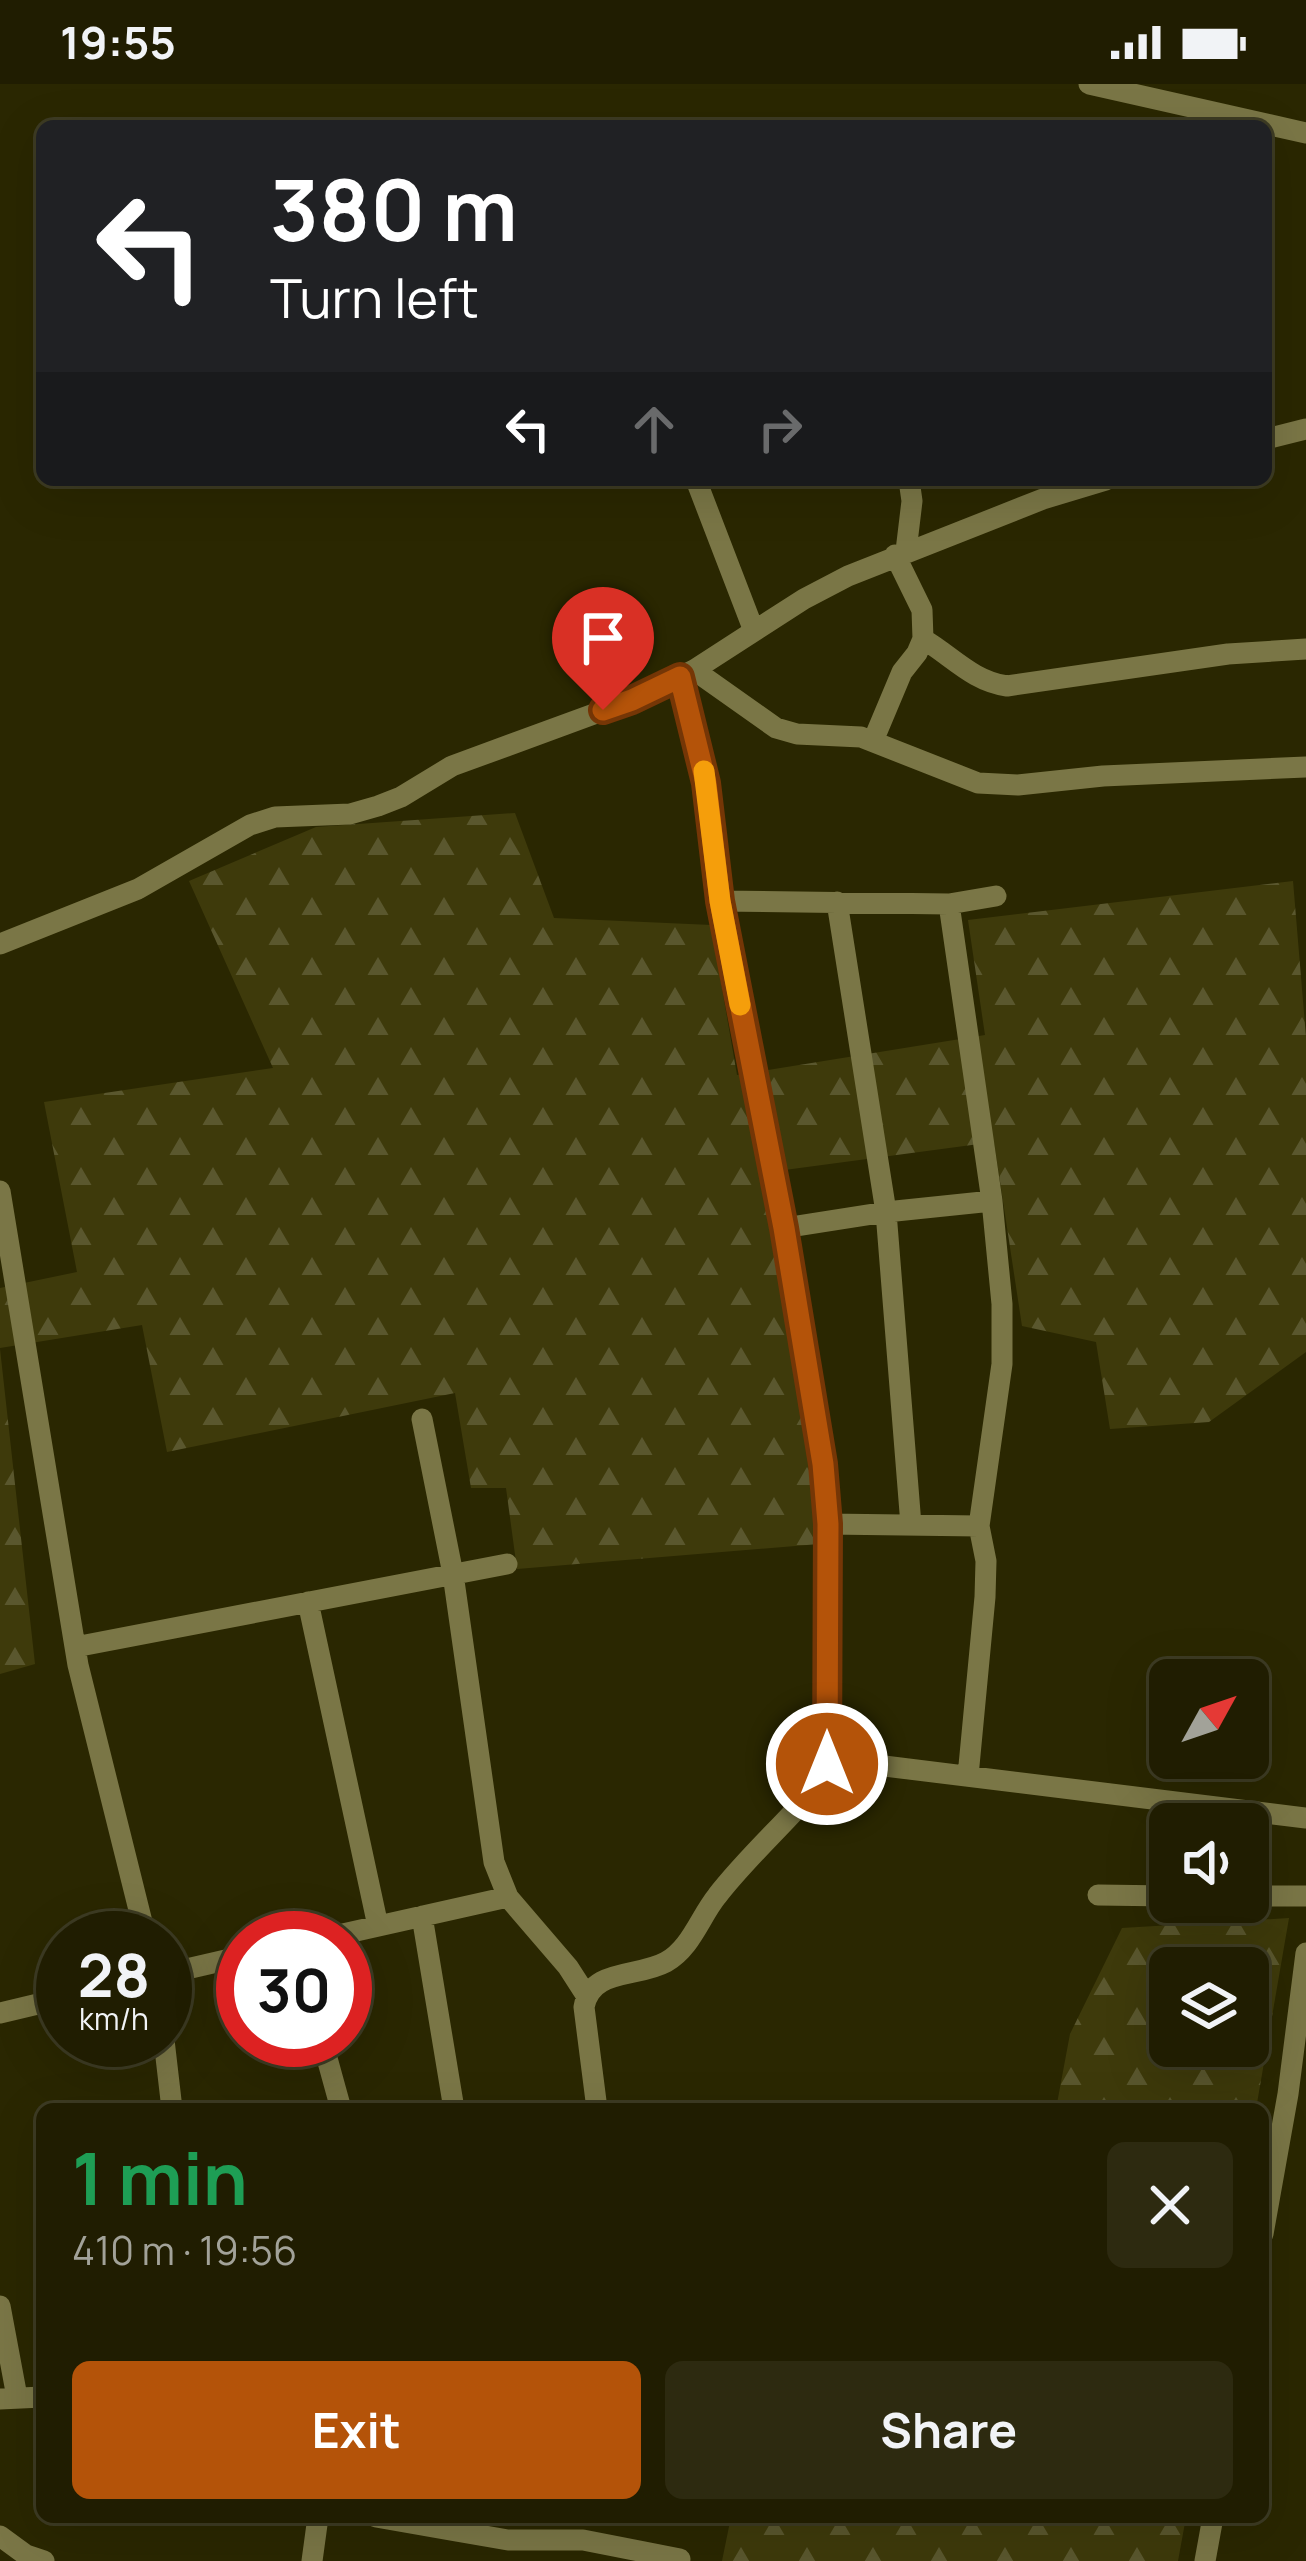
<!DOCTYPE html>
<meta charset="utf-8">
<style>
:root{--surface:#201d01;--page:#2d2a10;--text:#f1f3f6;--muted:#a2a299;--line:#3d3b23;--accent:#b45309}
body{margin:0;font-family:Manrope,sans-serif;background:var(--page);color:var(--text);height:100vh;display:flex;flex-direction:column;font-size:45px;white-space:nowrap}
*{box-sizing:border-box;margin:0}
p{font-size:39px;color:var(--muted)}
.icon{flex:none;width:66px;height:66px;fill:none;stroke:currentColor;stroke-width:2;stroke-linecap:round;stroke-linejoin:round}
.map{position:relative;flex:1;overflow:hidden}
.panel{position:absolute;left:36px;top:2019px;width:1233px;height:420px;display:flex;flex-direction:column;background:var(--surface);border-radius:18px;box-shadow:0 12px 48px #0002,0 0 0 3px var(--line)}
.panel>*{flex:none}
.guide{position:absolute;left:36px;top:36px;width:1236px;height:366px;border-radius:18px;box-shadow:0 12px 48px #0002,0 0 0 3px var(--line);background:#202124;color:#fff;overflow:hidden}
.needle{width:78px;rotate:50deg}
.fabs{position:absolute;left:1149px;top:1575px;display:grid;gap:24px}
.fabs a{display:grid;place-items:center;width:120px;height:120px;border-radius:18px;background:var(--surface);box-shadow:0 12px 48px #0002,0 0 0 3px var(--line);font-size:60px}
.speed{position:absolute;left:36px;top:1827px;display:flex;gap:24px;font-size:60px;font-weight:700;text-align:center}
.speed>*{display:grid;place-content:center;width:156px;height:156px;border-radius:50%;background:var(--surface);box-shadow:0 12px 48px #0002,0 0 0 3px var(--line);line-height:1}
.speed small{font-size:30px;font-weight:400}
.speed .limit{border:18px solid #d22;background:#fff;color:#111}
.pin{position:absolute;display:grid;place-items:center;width:102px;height:102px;color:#fff;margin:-123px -51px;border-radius:50% 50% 50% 0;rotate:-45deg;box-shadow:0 0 12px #0007}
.pin .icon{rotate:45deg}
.me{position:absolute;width:132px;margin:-66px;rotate:0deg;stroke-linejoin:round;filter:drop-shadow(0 0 9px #0008)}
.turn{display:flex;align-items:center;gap:42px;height:252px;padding:0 36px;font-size:54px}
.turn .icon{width:156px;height:156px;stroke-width:2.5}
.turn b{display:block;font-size:84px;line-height:102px}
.lanes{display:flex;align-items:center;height:114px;padding:0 36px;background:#0003;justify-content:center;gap:60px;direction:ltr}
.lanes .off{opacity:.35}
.round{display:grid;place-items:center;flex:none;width:126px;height:126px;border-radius:18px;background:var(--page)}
.summary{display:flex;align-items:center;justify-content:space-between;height:204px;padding:0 36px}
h1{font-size:72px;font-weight:700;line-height:90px;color:#1e9e55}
.button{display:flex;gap:24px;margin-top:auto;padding:24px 36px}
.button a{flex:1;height:138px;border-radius:18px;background:var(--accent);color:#fff;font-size:48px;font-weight:700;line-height:138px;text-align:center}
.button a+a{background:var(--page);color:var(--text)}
.status{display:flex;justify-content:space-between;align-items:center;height:84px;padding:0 60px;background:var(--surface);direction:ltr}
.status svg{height:33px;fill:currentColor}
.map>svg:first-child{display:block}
.forest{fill:url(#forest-firs);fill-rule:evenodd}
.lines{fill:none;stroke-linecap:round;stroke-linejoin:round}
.minor{stroke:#7a7646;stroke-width:21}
.route-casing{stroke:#753606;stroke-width:30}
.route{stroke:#b45309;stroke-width:21}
.slow{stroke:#f59e0b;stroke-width:21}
</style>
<div class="status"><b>19:55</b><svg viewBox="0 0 49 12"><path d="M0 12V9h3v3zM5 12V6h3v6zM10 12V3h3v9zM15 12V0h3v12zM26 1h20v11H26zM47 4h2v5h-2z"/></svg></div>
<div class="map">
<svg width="1306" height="2477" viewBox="0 0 1306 2477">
<defs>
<pattern id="forest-firs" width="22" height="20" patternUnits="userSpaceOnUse" patternTransform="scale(3)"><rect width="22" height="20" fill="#3e3a0b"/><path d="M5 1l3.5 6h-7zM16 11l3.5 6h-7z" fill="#5a572e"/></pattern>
</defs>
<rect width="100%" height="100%" fill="#2a2701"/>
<path class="forest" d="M515,729L554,834L711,841L737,991L985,951L968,836L1293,797L1306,953V1268L1209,1338L1110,1345L1096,1258L1022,1242L994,1058L762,1089L811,1367L819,1460L517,1485L506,1404H471L455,1309L167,1368L142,1241L0,1264V1204L77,1188L44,1018L273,984L189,797L316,743Z
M0,1265L35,1580L0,1590Z
M1289,1834L1256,2025H1056L1070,1950L1122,1844ZM1170,1884H1248V1962H1170Z
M731,2433H1186L1178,2477H722Z"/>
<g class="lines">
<path class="minor" d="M1089,0L1306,49
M1266,355L1306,345
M696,396L754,547
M906,467L912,417L909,396
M923,555C952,572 972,597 1007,602L1228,570L1306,565
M694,586L776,644L797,650L861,653L978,699L1018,701L1103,692L1306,683
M873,657L902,588L917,569L923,555L922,526L895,471
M720,817L949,820L996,812
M837,818L886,1128L911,1441
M949,820L992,1117L1002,1220V1280L979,1442L986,1477L985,1513L968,1692
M0,860L138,805L250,741L275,733L350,730L378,722L401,713L452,682L632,616L694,586L804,515L848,492L1043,415L1106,396
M0,1107L78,1581L146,1854
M784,1144L886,1128L992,1117
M422,1335L453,1490L494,1778L508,1813L568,1883L586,1911
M828,1440L979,1442
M308,1518L378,1842
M75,1563L507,1480
M827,1680L860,1679L1306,1734
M1098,1811L1170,1812
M1248,1812H1306
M422,1832L454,2025
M325,1854L508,1813
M165,1890L243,1872
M0,1929L63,1914
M164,1956L172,2025
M322,1956L341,2025
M597,2025L584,1923C591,1884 637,1894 666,1878C691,1864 700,1833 717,1812C747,1773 785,1740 817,1702L827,1680L828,1440L823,1380L784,1144L720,817L706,699L680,593
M1263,2150L1288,2010L1306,1869
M0,2222L17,2313
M0,2315L42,2313
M376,2433L508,2456H583L680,2475
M0,2452L26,2471L44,2477
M312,2477L318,2433
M1205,2477L1213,2433"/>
</g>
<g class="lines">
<g class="route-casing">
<path id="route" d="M603,626L632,616L680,593L706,699L720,817L784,1144L823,1380L828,1440L827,1680"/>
</g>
<use href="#route" class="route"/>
<path class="slow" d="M704,687L720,817L740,921"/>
</g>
</svg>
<div class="fabs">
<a><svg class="needle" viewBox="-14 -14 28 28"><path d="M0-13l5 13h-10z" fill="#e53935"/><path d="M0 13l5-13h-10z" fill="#a2a299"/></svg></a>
<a><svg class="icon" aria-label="sound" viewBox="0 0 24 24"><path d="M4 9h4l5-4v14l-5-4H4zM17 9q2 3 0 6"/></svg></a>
<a><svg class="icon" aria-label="layers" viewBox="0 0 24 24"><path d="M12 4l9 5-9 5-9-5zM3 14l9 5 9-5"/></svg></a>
</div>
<div class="speed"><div>28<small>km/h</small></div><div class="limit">30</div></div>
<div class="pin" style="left:603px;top:626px;background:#d93025"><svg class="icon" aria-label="arrive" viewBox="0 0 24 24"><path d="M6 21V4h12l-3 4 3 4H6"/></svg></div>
<svg class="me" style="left:827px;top:1680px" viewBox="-20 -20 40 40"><circle r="17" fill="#b45309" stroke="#fff" stroke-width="3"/><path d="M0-11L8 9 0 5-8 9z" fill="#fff"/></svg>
<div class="guide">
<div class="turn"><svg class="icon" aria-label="left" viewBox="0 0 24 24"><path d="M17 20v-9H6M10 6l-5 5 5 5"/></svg><div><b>380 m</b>Turn left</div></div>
<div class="lanes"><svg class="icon" aria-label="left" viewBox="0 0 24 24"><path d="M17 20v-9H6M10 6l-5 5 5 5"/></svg><svg class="icon off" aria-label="ahead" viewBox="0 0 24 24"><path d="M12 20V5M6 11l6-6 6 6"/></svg><svg class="icon off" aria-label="right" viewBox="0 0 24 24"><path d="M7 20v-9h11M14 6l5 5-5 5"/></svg></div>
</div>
<section class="panel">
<div class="summary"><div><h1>1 min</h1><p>410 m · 19:56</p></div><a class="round"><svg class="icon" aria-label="close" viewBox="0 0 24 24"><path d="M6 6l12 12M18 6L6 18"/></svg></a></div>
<div class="button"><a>Exit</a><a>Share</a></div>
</section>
</div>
